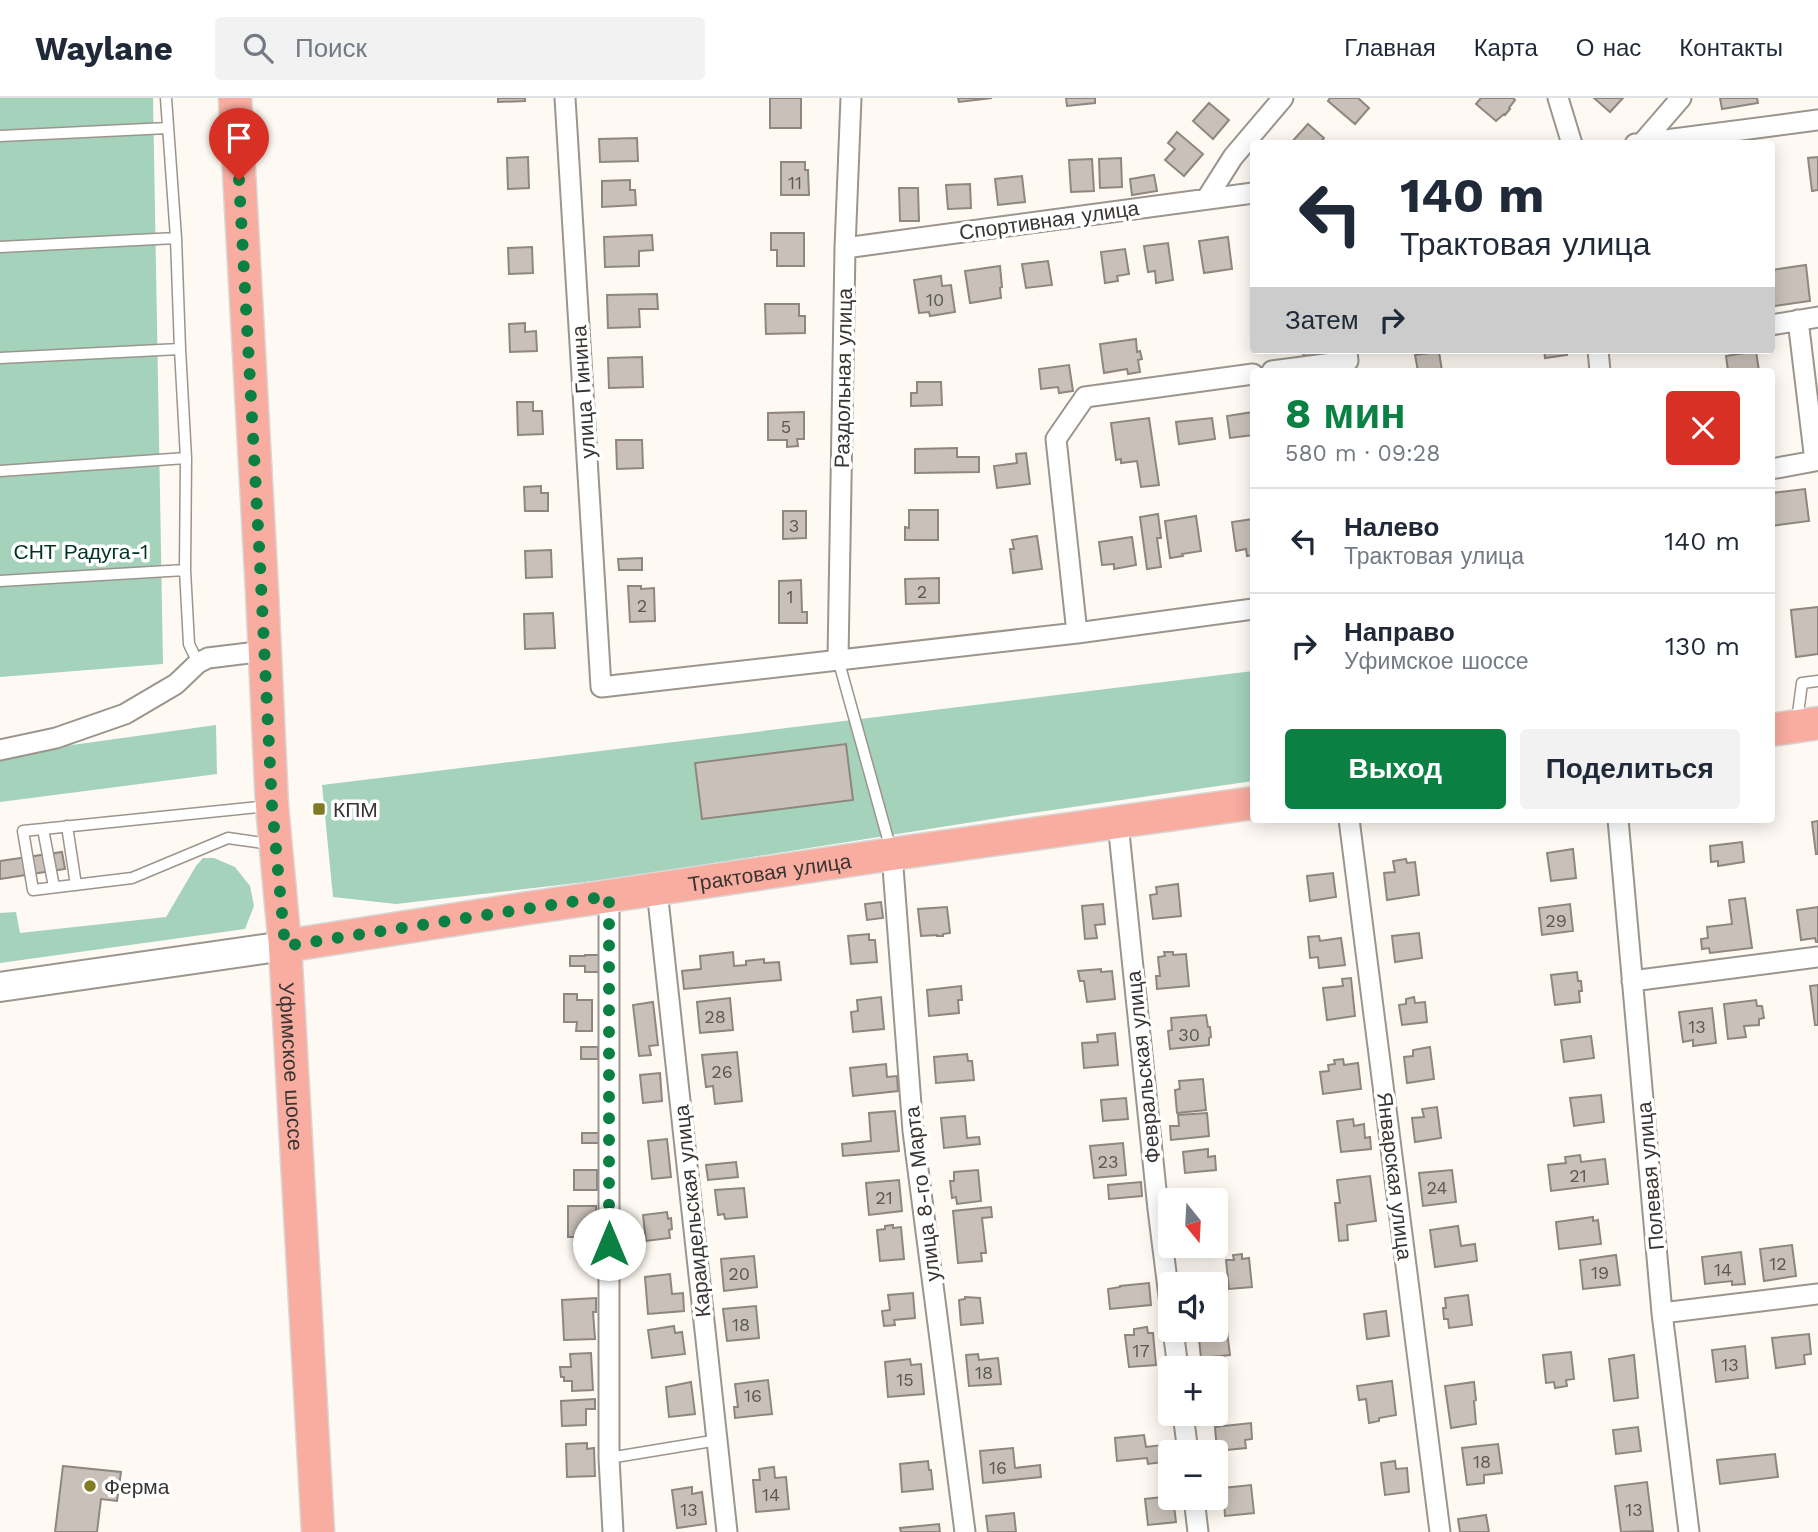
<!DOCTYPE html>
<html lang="ru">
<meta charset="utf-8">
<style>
:root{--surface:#fff;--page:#f2f2f3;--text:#1f2937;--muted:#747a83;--line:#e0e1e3;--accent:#0b8043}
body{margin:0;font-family:"Work Sans",sans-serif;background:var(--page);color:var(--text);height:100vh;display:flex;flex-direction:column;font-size:26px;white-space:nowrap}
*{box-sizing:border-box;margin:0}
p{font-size:23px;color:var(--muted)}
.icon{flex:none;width:38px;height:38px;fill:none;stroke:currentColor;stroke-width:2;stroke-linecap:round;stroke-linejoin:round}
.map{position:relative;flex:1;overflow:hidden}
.side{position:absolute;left:1250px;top:270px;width:525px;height:455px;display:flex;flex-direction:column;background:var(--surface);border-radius:7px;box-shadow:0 4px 18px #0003}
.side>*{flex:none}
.hud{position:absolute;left:1250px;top:42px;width:525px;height:214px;border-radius:7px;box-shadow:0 4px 18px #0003;background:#fff;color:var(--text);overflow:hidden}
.needle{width:46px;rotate:162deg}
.fabs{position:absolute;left:1158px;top:1090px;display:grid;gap:14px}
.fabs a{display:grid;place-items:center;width:70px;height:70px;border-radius:7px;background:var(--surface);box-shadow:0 4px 18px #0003;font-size:35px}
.pin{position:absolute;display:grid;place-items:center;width:60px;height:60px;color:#fff;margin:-72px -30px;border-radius:50% 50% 50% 0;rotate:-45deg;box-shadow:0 0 7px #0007}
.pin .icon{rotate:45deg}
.me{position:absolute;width:77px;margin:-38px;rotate:0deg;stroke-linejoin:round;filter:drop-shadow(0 0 5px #0008)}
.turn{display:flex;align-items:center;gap:24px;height:147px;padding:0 35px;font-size:32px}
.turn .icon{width:91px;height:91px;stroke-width:2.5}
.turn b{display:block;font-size:49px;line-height:60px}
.then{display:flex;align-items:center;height:66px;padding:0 35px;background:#0003;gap:14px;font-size:26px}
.round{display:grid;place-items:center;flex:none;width:74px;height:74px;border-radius:7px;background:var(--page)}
.headline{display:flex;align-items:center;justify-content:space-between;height:119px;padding:0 35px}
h1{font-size:42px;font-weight:700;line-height:52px;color:var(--accent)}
.action{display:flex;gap:14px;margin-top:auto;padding:14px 35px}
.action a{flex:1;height:80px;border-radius:7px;background:var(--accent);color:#fff;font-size:28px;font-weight:700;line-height:80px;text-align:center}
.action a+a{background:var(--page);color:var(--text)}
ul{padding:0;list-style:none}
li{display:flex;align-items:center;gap:21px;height:105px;padding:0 35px;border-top:2px solid var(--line)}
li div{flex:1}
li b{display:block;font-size:26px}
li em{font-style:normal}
header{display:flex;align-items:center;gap:42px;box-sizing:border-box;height:98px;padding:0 35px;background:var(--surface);border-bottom:2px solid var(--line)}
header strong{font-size:33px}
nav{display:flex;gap:38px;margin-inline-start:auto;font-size:24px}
.search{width:490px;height:63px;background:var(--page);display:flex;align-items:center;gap:18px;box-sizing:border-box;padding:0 24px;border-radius:7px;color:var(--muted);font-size:26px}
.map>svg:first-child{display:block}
.green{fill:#a4d2bb}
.building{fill:#c9c1b9;stroke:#8e867f;stroke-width:2}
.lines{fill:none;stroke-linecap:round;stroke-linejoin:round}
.service-casing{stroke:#9b958d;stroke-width:13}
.minor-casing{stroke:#9b958d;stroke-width:23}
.secondary-casing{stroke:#9b958d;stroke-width:32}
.primary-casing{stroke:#d7d7d6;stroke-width:35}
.service{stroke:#fff;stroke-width:10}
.minor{stroke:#fff;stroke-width:19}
.secondary{stroke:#fff;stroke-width:28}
.primary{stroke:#f9aca0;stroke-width:32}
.route{stroke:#0b8043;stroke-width:12;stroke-dasharray:0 21.6}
.poi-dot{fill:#807c23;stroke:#fff;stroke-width:2.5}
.labels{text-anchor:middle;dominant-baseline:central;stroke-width:7;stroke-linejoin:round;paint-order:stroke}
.number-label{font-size:18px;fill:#5c5854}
.street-label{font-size:21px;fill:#383532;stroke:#fff}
.park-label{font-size:21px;fill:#013421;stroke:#fff}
.poi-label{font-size:21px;fill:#383532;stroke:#fff;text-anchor:start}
</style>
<header>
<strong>Waylane</strong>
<div class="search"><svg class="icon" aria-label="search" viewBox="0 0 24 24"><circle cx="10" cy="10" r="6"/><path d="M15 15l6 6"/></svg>Поиск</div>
<nav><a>Главная</a><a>Карта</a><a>О нас</a><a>Контакты</a></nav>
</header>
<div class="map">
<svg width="1818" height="1434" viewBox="0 0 1818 1434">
<rect width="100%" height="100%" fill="#fef9f2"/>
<path class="green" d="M0,0H153L163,566L0,579Z
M1253,573V683L1011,718L619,780L396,806L333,799L322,687Z
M216,627L217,676L0,704V657Z
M203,760H214L235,769L250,788L254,808L245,831L0,865V815L16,814L20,835L166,819L196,768Z"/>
<path class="building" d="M498,0H525V3L498,4Z
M770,0H801V30H770Z
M958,0H992L959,4Z
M1066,0H1095V5L1067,8Z
M1330,0H1358L1369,10L1355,26L1328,3Z
M1481,0H1513L1515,2L1509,10L1510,11L1505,17L1504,16L1496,23L1476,6Z
M1594,0H1623L1610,14Z
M1720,0H1757L1758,5L1722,11Z
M1209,5L1229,22L1213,41L1193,23Z
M1308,26L1324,40L1319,46H1290Z
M1177,34L1203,56L1184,78L1165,62L1175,51L1168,45Z
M637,40L638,63L600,64L599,41Z
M528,59L529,90L508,91L507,60Z
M1818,59V92L1812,93L1808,60Z
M1121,60L1122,89L1100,90L1099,61Z
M1092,61L1094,93L1071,94L1069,62Z
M781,64H805V72H808L809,97H781Z
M1154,77L1157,93L1132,97L1130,81Z
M1022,78L1025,104L998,107L995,81Z
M630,82V92H635L636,107L602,109V83Z
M970,86L971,110L948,111L946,87Z
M899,90H918L919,123H900Z
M771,135H804V168H777V152H771Z
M652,137L653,152L639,153V168L605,169L604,139Z
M1228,139L1232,171L1204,175L1199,143Z
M1168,145L1173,182L1156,185L1155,173L1148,174L1144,148Z
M532,149L533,175L509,176L508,150Z
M1125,151L1129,176L1117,178L1118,183L1105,185L1101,154Z
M1048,163L1052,187L1026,190L1022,166Z
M1806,167L1810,203L1774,208L1771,172Z
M1000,168L1002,189L1000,190L1001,200L970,205L965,173Z
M941,178L942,188L951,187L955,214L930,218L929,214L919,215L914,182Z
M657,196L658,211H639L640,229L608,230L607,197Z
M765,206H799V218H805V235L766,236Z
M525,225V234L536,233L537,253L510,254L509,226Z
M1136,241L1137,254L1140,253L1142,261L1138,262L1140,274L1128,276L1127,271L1104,275L1100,246Z
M1303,252H1329L1330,256L1304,260Z
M1544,252H1567V257L1545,260Z
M1756,253L1759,273H1728L1726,258Z
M1439,254L1442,273H1415H1418L1415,257Z
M642,259L643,289L609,290L608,260Z
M1069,267L1073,293L1059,295L1058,289L1041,291L1039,271Z
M917,284H941L942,307L911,308V295H917Z
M517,304H533V313H542L543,336L518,337Z
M804,314V341H797L798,348L787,349V342H768V315Z
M1253,314V337L1230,340L1227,318Z
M1149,320L1159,387L1141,389L1137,363L1121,365V361L1116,362L1111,325Z
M1212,320L1215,341L1179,346L1176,324Z
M616,342H642L643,370L617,371Z
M957,350V359H979V374L915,375V351Z
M1026,355L1030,386L997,390L994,368L1017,365L1016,356Z
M541,388V395H548V413H525L524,389Z
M1805,391L1809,423L1771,428V395Z
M909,412H938V442H905V429L909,430Z
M783,413H806V440L783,441Z
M1158,416L1161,440H1157L1161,469L1147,471L1140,419Z
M1196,418L1201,453L1182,456L1183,458L1170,460L1165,423Z
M1253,421V457L1247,458L1246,451L1236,453L1232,424Z
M1037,438L1042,471L1013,475L1010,451H1014L1012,442Z
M1132,439L1136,467L1114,471V466L1102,467L1099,444Z
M551,452L552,479L526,480L525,453Z
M642,460V472H619L618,461Z
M939,480V505L906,506L905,481Z
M801,482L802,514H807V525H779V483Z
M628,488H641V491L654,490L655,523L630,524Z
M1818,509V556L1796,559L1791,512Z
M553,515L555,550L525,551L524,516Z
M846,646L853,702L702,721L695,665Z
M1818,723V756H1816L1812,724Z
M1742,744L1744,764L1718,768V763L1711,764L1710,748Z
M1573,751L1576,780L1551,783L1547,755Z
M62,754L65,771L0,781V763Z
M1406,761L1407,765L1415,764L1419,797L1387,802L1384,775L1395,774L1393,763Z
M1333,775L1336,799L1310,803L1307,778Z
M1178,786L1181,818L1153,821L1150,797L1157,796L1156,789Z
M1745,800L1752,850L1710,855L1709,850L1702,851L1701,841L1708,840L1707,829L1732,826L1729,802Z
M881,804L883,820L867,822L865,806Z
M1103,806L1105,826L1095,827L1097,840L1085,841L1082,808Z
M1570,806L1573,833L1542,837L1539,810Z
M947,809L950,835L943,836V838H937V837L921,838L918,811Z
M1818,809V844H1816L1815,840L1801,842L1797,812Z
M1419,835L1422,860L1395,864L1392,838Z
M869,836V842H875L877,864L851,866L848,838Z
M1319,838L1320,843L1341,840L1345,867L1319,870L1318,859L1310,860L1308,839Z
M733,854L734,868L746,867V863L764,861V865L779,864L781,882L684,891L682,873L701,871L700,858Z
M1164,854H1173V857L1186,856L1189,888L1157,891L1156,878H1160L1158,859L1165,858Z
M585,857H599V874H585V868H570V858H585Z
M1101,871V874L1112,873L1115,901L1087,904L1084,883H1080L1078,873Z
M1577,874L1578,883H1581L1582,893H1579L1580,904L1555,907L1551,877Z
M1351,880L1355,918L1327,922L1323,890L1343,888L1342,881Z
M1818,887V927H1815L1810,888Z
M961,888L962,902H958L959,915L929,918L927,892Z
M564,896H577V902H592V933H576L577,924H564Z
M881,899L884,931L853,934L851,914L858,913L857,902Z
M1414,899L1415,905L1425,904L1427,924L1402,927L1399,907L1406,906V901Z
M730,900L733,932L700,935L697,904Z
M1756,902L1757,908H1762L1764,920L1759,921V927L1744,928L1746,939L1728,941L1724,906Z
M653,904L658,947L649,948L651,957L639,958L633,907Z
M1712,910L1716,945L1693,948V942L1683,944L1679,914Z
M1206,917L1208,929H1210L1211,939L1209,940V947L1170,951L1168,933L1172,932L1171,920Z
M1115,935L1118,967L1084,970L1082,945L1098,944L1097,937Z
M1591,938L1594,960L1564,964L1561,942Z
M581,949H598V961H581Z
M1430,949L1434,981L1407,985L1404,959L1413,958V952Z
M737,954L742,1003L715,1006L713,988L706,989L702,957Z
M967,956L968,963H972L974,982L936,985L934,959Z
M1343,961L1344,967L1358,965L1361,991L1323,996L1320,974L1329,973L1328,967L1335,966L1334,962Z
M886,966L887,979L897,978L898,993L853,998L850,970Z
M660,975L662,1003L643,1005L640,977Z
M1203,981L1206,1012L1177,1015L1175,992L1180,991L1179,983Z
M1601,997L1604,1024L1574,1028L1570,1000Z
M1126,1000L1128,1021L1103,1023L1101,1002Z
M1437,1009L1441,1040L1415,1044L1412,1020L1424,1019L1422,1011Z
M895,1013L899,1053L843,1058L842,1046L871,1043L869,1015Z
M1207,1015L1209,1038L1171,1042L1170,1028H1179L1178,1017Z
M965,1018L967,1040L979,1039L980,1046L944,1050L941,1020Z
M1353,1021L1354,1028L1364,1026L1365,1040L1370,1039L1371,1051L1341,1054L1337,1023Z
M582,1035H599V1045H582Z
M667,1041L671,1079L652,1081L648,1043Z
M1123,1045L1126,1077L1094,1080L1090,1048Z
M1208,1051V1059L1215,1058L1216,1072L1185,1075L1183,1054Z
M1580,1057L1581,1064L1605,1061L1608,1086L1551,1093L1548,1067L1566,1065L1565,1059Z
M736,1064L738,1079L708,1082L706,1067Z
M574,1072H597V1092H574Z
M978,1072L981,1103L957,1106L956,1099L952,1100L950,1083H954V1074Z
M1452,1072L1456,1104L1423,1108L1419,1075Z
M1370,1078L1376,1123L1347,1127L1348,1142L1339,1143L1335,1105H1340L1337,1082Z
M899,1082L902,1113L869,1117L866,1085Z
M1141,1084L1142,1098L1109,1101L1108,1087Z
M744,1090L747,1119L725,1121L724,1116L718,1117L715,1092Z
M568,1108H596V1139H568Z
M991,1109L992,1119L982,1120L986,1155H981L982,1163L958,1165L953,1113Z
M667,1114L668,1121L671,1120L672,1131L669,1132L670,1140L646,1143L643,1117Z
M1593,1119V1123L1598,1122L1601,1146L1559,1151L1556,1124Z
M893,1127V1130L901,1129L904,1161L880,1163L877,1132L885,1131V1128Z
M1458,1128L1461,1148L1475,1146L1477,1163L1435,1169L1430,1132Z
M1792,1147L1796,1178L1764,1183L1760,1151Z
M1741,1154L1745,1186L1732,1187V1183L1705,1186L1702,1159Z
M1242,1156V1161L1249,1160L1252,1189L1229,1191L1226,1162H1234L1233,1157Z
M1616,1157L1620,1187L1583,1191L1580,1162Z
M754,1158L757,1189L724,1193L721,1161Z
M670,1176L672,1196L683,1195L684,1213L648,1216L645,1179Z
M1149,1185L1151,1207L1110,1211L1108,1191L1120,1189V1188Z
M913,1195L915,1220L894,1222L895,1227L884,1228L882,1213L890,1212L888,1197Z
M1468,1197L1472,1227L1449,1230L1448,1221H1444L1443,1210H1446L1445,1200Z
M965,1199L980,1200L983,1225L961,1227L959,1202L965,1201Z
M596,1200V1214H593L595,1241L564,1242L562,1202Z
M756,1208L759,1240L727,1243L723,1211Z
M1386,1213L1389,1238L1367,1241L1364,1216Z
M1216,1220H1220L1221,1226L1226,1225L1230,1257L1201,1260L1198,1232H1216Z
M674,1228L675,1235L682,1234L685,1256L652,1260L648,1232Z
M1147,1229L1148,1235H1153L1156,1267L1129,1269L1125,1237H1134V1231Z
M1809,1236L1811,1256L1804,1257L1805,1266L1776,1270L1772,1240Z
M1745,1248L1748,1280L1716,1284L1712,1252Z
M1571,1254L1574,1281L1566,1282L1567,1288L1555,1290L1554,1284L1546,1285L1543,1257Z
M591,1255L593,1292L572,1293V1283H564V1279H561L560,1269H571L570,1256Z
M978,1256L979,1262L998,1260L1001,1286L969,1288L966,1257Z
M1634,1257L1638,1300L1614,1303L1609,1261Z
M910,1261L911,1267L921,1266L924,1296L888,1299L885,1264Z
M768,1282L772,1316L735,1320L734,1309H738L735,1286Z
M1392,1283L1396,1317L1379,1320V1323L1369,1325L1366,1301L1359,1302L1357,1288Z
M691,1284L695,1316L669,1319L666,1289Z
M1474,1284L1476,1302L1474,1303L1476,1326L1451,1330L1445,1288Z
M595,1301V1311H586V1327L562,1328L561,1303Z
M1251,1325L1252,1341L1245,1342L1246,1350L1217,1353L1215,1329Z
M1638,1329L1641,1353L1616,1356L1613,1332Z
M1144,1337L1146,1349L1170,1346L1171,1363L1148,1366L1147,1360L1117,1363L1115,1340Z
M587,1345V1351L594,1350L595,1378L567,1379L566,1346Z
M1498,1346L1502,1375L1484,1377V1385L1467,1387L1462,1350Z
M1013,1350L1015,1370L1040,1367L1041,1379L983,1385L980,1353Z
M1775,1356L1778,1379L1720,1386L1717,1362Z
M928,1363L929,1372H931L933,1391L902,1394L900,1366Z
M1395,1363L1396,1371L1407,1370L1409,1394L1385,1397L1381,1365Z
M63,1368L121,1374L117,1403L101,1401L97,1434H55Z
M774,1369L775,1380L786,1379L789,1411L756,1414L753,1382H760L759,1371Z
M1647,1384L1653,1433L1621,1434L1615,1388Z
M1251,1387L1254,1415L1225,1418L1223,1390Z
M692,1389V1396L702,1394L706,1426L677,1430L672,1392Z
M1171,1398V1400H1173L1176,1424L1148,1427L1145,1401Z
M1014,1415L1016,1434H988L986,1418Z
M1486,1417L1489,1434H1460L1458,1421Z
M939,1426L940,1434H901L900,1430Z"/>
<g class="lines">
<g class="service-casing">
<path id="service" d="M166,0L176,140L180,251L186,360L185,472L189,546L198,565
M0,38L168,30
M0,149L176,140
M0,260L180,251
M0,373L186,360
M0,483L185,472
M838,561L891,752
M1797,623L1802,585L1818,583
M268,708L23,733L33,792L132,780L228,740L270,746
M67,728L76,787
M43,731L54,789
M609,1360L718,1342"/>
</g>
<g class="minor-casing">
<path id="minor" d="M565,0L601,589L1077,535L1253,511
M1558,0L1572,46
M1643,44L1681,0
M1635,46L1818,22
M1207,100L1233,59L1283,0
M845,150L1253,95
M1771,227L1818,219
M1598,252L1600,273
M1272,273L1348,263L1347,252
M1771,371L1815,363L1798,222
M1077,535L1056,341L1085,299L1253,276
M838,561L845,150L851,0
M0,652L56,640L125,616L176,586L198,565L208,560L265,553
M1349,721L1440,1434
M1618,721L1662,1215L1689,1434
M1118,725L1158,1111L1171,1214
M892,756L913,1033L965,1434
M657,792L727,1434
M609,798V1360L613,1434
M1632,883L1818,859
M1662,1215L1818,1196
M1173,1232L1178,1270
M1183,1316L1188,1354
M1194,1400L1198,1434"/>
</g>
<g class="secondary-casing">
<path id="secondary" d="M0,889L285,848"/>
</g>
<g class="primary-casing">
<g id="primary">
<path id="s1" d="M235,0L262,493L272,708L285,848L318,1434"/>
<path d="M1771,632L1818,625"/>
<path id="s2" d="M285,848C487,816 690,785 892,756C1012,738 1133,723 1253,705"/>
</g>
</g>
<use href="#service" class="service"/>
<use href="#minor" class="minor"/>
<use href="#secondary" class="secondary"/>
<use href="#primary" class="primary"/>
</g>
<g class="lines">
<path class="route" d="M239,82L260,466L272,708L285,848L609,798V1146"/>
</g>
<g class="poi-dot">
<rect x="312" y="704" width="14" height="14" rx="3.5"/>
<circle cx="90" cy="1388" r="7"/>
</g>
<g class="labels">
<g class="number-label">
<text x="795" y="84">11</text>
<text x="935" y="201">10</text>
<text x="786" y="328">5</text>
<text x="794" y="427">3</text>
<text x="922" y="493">2</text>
<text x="790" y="498">1</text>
<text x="642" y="507">2</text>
<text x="1556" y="822">29</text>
<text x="715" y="918">28</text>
<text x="1697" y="928">13</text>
<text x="1189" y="936">30</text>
<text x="722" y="973">26</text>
<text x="1108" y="1063">23</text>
<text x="1578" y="1077">21</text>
<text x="1437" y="1089">24</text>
<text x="884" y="1099">21</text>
<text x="1778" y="1165">12</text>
<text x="1723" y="1171">14</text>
<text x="1600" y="1174">19</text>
<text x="739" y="1175">20</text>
<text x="741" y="1226">18</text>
<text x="1141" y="1252">17</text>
<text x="1730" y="1266">13</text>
<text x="984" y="1274">18</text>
<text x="905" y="1281">15</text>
<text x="753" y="1297">16</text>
<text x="1482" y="1363">18</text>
<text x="998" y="1369">16</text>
<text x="771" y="1396">14</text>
<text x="689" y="1411">13</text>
<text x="1634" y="1411">13</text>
</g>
<g class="street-label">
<text transform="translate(1049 122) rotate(-8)">Спортивная улица</text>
<text transform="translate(843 280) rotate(-89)">Раздольная улица</text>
<text transform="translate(583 294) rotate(-94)">улица Гинина</text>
<text stroke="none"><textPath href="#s2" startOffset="490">Трактовая улица</textPath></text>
<text stroke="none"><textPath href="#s1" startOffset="970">Уфимское шоссе</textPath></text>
<text transform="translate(1143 969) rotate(-96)">Февральская улица</text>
<text transform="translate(1395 1078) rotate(83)">Январская улица</text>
<text transform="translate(1650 1078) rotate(-95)">Полевая улица</text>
<text transform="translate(922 1096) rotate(-97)">улица 8-го Марта</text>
<text transform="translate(692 1113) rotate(-96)">Караидельская улица</text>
</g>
<g class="park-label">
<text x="81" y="453">СНТ Радуга-1</text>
</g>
<g class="poi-label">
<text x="333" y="711">КПМ</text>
<text x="104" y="1388">Ферма</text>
</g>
</g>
</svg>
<div class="fabs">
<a><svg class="needle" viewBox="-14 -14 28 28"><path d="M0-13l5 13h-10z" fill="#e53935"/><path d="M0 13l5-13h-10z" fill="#747a83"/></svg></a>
<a><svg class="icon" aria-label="sound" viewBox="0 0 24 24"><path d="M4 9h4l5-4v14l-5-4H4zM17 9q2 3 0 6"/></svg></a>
<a>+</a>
<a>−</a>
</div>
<div class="pin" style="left:239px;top:82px;background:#d93025"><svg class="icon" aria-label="arrive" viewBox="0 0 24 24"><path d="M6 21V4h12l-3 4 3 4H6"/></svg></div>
<svg class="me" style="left:609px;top:1146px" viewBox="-20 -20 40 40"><circle r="19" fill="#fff"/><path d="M0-13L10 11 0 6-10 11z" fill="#0b8043"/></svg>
<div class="hud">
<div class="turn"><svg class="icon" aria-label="left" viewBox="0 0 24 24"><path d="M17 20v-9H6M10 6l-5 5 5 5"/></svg><div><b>140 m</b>Трактовая улица</div></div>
<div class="then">Затем<svg class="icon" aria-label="right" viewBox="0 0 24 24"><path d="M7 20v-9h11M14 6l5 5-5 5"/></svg></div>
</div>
<section class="side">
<div class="headline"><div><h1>8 мин</h1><p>580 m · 09:28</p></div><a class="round" style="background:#d93025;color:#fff"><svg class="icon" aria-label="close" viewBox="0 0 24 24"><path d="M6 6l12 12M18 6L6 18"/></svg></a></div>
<ul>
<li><svg class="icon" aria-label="left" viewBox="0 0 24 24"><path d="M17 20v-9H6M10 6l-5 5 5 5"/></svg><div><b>Налево</b><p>Трактовая улица</p></div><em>140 m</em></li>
<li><svg class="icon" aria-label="right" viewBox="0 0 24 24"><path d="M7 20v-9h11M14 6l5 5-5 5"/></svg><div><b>Направо</b><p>Уфимское шоссе</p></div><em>130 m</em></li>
</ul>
<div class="action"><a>Выход</a><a>Поделиться</a></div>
</section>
</div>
